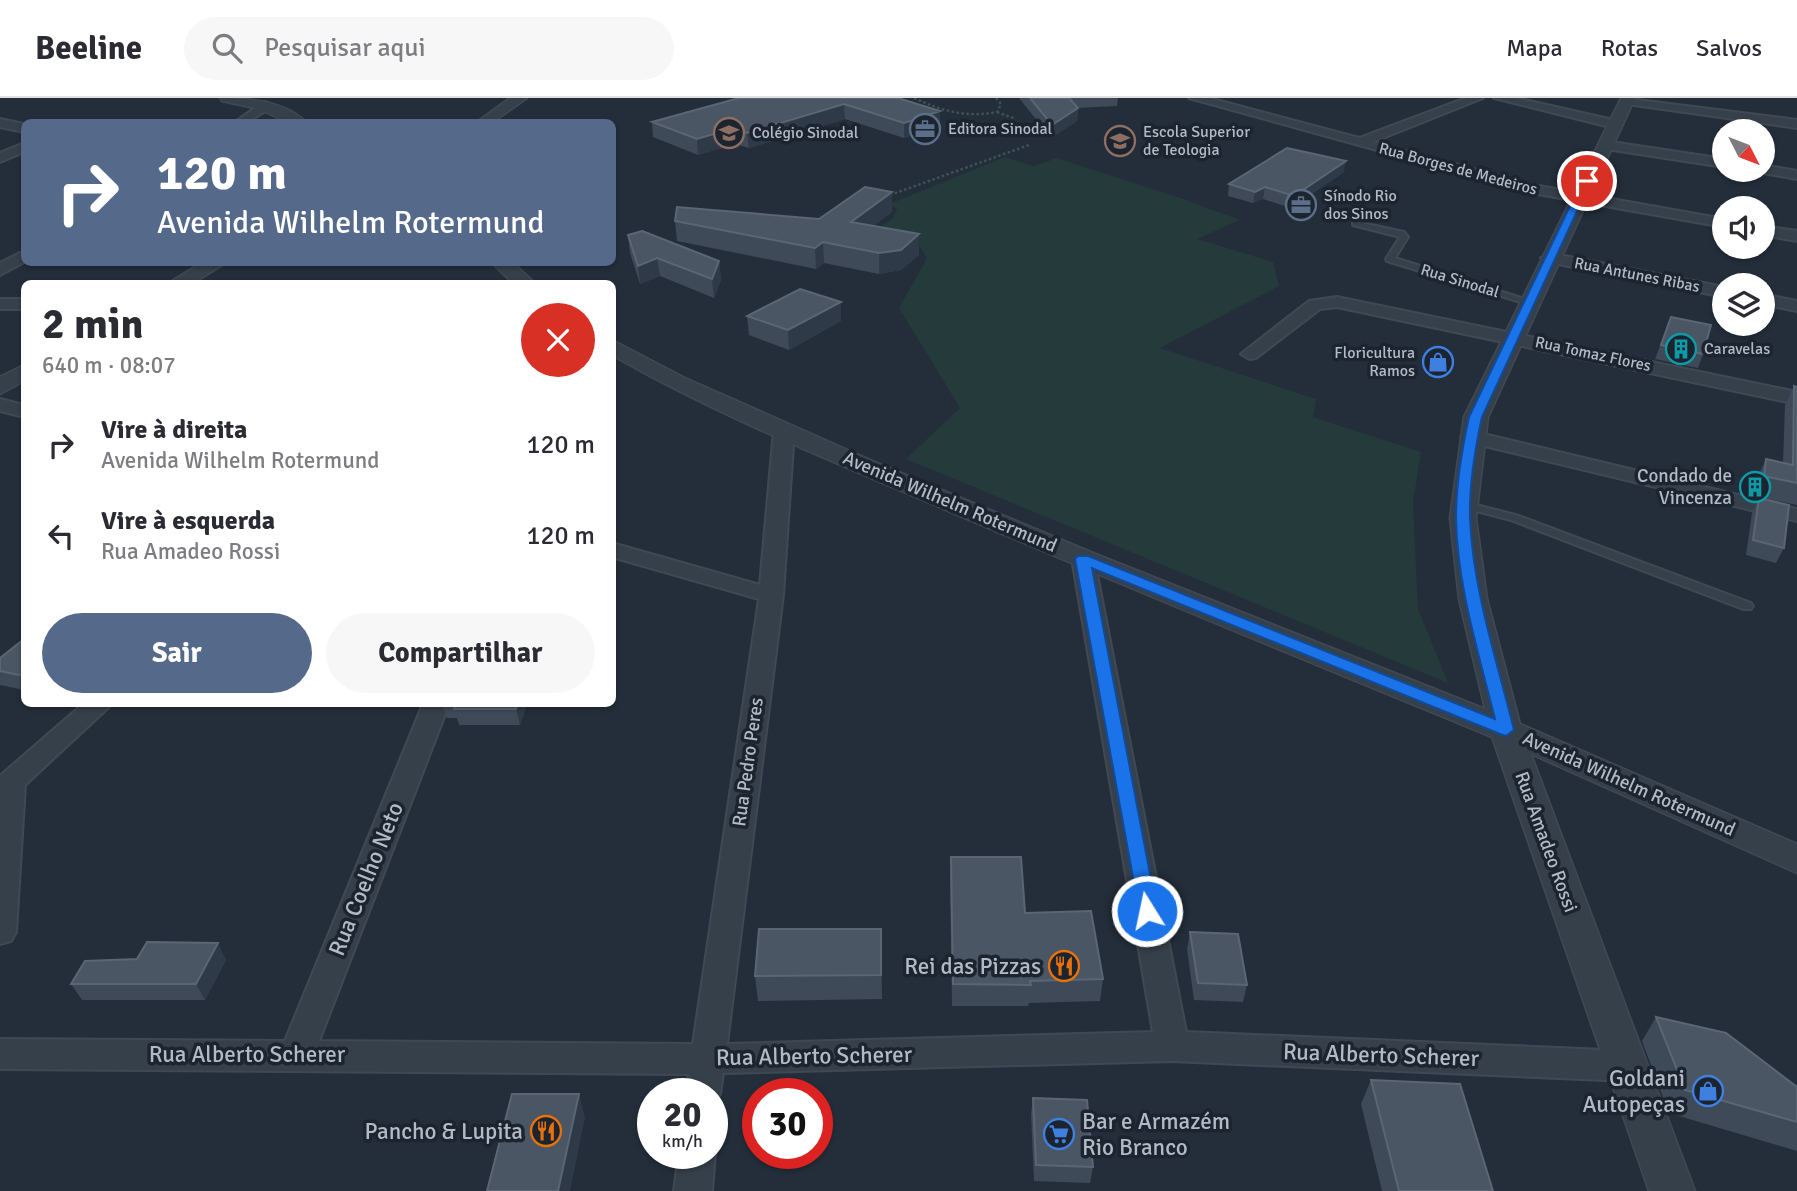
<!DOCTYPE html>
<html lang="pt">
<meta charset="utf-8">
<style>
:root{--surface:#fff;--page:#f7f7f7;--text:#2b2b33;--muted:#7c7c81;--line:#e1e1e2;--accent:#556a8a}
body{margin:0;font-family:Signika,sans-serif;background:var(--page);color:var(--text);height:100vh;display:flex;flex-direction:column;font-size:26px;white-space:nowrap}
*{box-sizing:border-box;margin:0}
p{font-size:23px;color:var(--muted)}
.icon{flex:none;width:38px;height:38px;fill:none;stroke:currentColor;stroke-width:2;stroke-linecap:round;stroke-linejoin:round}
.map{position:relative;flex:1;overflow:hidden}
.details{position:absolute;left:21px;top:182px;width:595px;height:427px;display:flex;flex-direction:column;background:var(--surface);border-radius:10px;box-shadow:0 2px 5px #0004}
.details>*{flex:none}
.hud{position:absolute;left:21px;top:21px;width:595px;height:147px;border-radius:10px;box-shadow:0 2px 5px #0004;background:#556a8a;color:#fff;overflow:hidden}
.needle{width:46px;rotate:132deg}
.tools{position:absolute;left:1712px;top:21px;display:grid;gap:14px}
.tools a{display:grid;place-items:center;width:63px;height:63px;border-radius:50%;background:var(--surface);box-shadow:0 2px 5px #0004;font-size:35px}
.speed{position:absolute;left:637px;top:980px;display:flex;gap:14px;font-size:35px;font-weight:700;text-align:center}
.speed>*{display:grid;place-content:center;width:91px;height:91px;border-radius:50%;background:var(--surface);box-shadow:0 2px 5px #0004;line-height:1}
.speed small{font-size:18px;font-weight:400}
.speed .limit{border:10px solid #d22;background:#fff;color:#111}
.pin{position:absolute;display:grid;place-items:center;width:60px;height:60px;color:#fff;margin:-30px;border:4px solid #fff;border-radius:50%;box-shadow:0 2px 7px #0007}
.me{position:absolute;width:77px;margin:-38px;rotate:350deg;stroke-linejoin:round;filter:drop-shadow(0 0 5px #0008)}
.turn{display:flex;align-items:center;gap:24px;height:147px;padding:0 21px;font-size:32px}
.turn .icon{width:91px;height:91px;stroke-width:2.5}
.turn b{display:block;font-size:49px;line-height:60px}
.round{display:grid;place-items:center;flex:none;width:74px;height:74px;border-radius:37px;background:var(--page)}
.head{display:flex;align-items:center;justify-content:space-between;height:119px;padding:0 21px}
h1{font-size:42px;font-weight:800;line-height:52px}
.primary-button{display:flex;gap:14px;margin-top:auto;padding:14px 21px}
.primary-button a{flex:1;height:80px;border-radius:42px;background:var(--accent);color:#fff;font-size:28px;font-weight:800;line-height:80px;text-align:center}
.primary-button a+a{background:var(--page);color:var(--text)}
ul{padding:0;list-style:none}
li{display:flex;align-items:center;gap:21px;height:91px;padding:0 21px}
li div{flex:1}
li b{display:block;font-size:26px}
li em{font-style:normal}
header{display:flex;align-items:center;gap:42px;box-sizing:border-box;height:98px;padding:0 35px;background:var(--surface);border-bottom:2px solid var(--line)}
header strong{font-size:33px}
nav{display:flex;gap:38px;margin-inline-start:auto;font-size:24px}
.search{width:490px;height:63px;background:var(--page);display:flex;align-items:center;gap:18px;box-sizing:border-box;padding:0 24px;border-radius:38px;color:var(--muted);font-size:26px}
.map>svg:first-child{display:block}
.green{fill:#253a3b}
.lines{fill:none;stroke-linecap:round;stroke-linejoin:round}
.service-casing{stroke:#404953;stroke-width:4}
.minor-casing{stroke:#404953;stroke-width:4}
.tertiary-casing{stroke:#404953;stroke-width:3}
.path{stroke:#3d5353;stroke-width:2.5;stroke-dasharray:2.5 2.5;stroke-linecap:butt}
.service{fill:#36404a;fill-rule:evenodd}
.minor{fill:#36404a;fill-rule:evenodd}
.tertiary{fill:#36404a;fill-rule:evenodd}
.wall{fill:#3e4a58}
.shaded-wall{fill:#2e3a47}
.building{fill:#4a5664;stroke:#5a6673;stroke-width:2}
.route{fill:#1a73e8;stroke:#114b97;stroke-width:2}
.labels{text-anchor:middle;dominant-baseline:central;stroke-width:7;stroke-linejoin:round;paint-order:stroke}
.far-poi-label{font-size:16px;fill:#b2bac6;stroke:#1c252f;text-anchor:start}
.far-street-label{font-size:16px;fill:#b2bac6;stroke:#1c252f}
.poi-label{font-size:19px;fill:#b2bac6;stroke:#1c252f;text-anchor:end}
.street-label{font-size:19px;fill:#b2bac6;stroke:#1c252f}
.near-street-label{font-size:23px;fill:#b2bac6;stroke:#1c252f}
.near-poi-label{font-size:23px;fill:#b2bac6;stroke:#1c252f;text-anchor:end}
</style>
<header>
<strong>Beeline</strong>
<div class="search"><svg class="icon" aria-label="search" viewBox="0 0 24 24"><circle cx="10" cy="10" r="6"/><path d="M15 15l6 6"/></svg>Pesquisar aqui</div>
<nav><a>Mapa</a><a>Rotas</a><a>Salvos</a></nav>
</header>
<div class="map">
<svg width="1797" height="1093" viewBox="0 0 1797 1093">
<rect width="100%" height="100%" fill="#232e3a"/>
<path class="green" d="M1005,59L1034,68L1057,60L1183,101L1240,122L1197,141L1273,164L1279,188L1160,250L1316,301L1313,319L1421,354L1413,404L1418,511L1448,585L906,361L960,310L899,210L927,160L919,147L868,137L893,120L897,111L889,106Z"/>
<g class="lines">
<g class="service-casing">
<path id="service" d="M1353,123L1404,134L1408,139L1395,160L1534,204L1527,206L1387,163L1386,161L1400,139L1353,127Z
M1465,404L1519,418L1751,505L1753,508L1751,511H1743L1511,422L1461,409L1460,407Z"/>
</g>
<g class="minor-casing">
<path id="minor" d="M1189,0H1209L1359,40L1466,0H1483L1373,44L1533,87L1724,121V129L1532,95Z
M1494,0H1516L1618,23L1620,26L1614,30Z
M1622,0L1797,22V30L1627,6L1623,5Z
M264,4L268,5V11L248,24H235Z
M0,21L24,26V34L0,29Z
M1605,43L1724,61V69L1600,50L1599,47Z
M24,45V54L0,64V55Z
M1762,67L1797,73V81L1757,74L1756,72H1762Z
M1762,128L1797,133V143L1762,137Z
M24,153V164L0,177V165Z
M1549,155L1724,189V199L1543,163L1541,160Z
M1762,196L1797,203V213L1762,206Z
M1337,199L1797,294V306L1337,209L1320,211L1256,260L1250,261L1241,256L1309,203Z
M0,201H24V211H0Z
M0,301L24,307V319L0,313Z
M784,326L794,332L783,497L727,946L1153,934L1072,461L1075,456H1091L1094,461L1186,934L1628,953L1640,957L1645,968L1640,979L1628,983L1172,963L723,975L720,996L712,1008V996H686L689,976L0,971V941L285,943L423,606H449L319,943L693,946L759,501L612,459V445L760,487L774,332Z
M1471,333L1797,411V423L1464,343L1461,339L1464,335Z
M83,606H112L25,687L16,834L11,843L0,846V678Z
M712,1049L715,1055L712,1093H674L679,1055H712Z"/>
</g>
<g class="tertiary-casing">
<path id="tertiary" d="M220,0C248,0 285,3 306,24H287L259,11L222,3Z
M510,0H527L493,24H477Z
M1621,0H1635L1488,319L1476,420L1487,501L1520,626L1797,746V775L1531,656L1695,1093H1649L1492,639C1309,564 1126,489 944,411C832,363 718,318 612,257V242L685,280L868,361L1093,455L1485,611L1459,501L1450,420L1464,319Z
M203,164H227L192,186H167Z
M491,164H512L536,186H514Z
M24,267V283L0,296V279Z"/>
</g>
<path class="path" d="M914,0C942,13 966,20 997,14L1001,6L996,0
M997,14L1016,21
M890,97L1029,47"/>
<use href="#service" class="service"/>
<use href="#minor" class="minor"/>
<use href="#tertiary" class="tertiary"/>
</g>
<path class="wall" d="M898,0L940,28L904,40L845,21L749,50L735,46L698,57L653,39L652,24Z
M1019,0H1118L1117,8L1078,10L1077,23L1051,40Z
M1344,74L1291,110L1263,101L1253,105L1228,98L1229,86Z
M892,114L873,128L919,157L901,172L879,176L824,165L816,171L677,143L675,123L819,121Z
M628,137L719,163L721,182L714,200L660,178L640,186L630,155Z
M841,204V223L789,252L749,237L747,218Z
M1671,219L1703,256L1698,270L1655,261Z
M1794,288L1797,289V407L1754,398L1757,381L1766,361L1783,365L1785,307Z
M1759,400L1784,450L1776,465L1746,457L1752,415Z
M24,541V592L0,587V560Z
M442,606H527L520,627H459L457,620H447Z
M951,759L1025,815L1103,881L1100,903L1029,905L1028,908H952L950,781Z
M881,831L882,901L758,903L755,878Z
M1190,834L1247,887L1243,904L1194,902L1187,851Z
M226,862L205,902H82L71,886Z
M1656,919L1797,989V1053L1669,1015L1642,943Z
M1371,982L1493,1093H1382L1361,1006Z
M1033,1000L1093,1069L1090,1085L1034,1083L1031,1016Z"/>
<path class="shaded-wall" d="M844,6L845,21L749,50L747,35Z
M1078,10L1077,23L1051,40L1052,27Z
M940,13V28L904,40V25Z
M734,30L735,46L698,57L697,41Z
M1346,63L1344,74L1291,110L1294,98Z
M1265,89L1263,101L1253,105L1255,94Z
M892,94V114L852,144L851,124Z
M919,136V157L901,172L879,176V155Z
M823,144L824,165L816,171L815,150Z
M657,160L660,178L640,186L638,168Z
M719,163L721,182L714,200L712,181Z
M841,204V223L789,252L788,232Z
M518,606H527L520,627L516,611Z
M218,845L226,862L205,902L196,886Z
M579,996L585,1020L570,1093H558Z"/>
<path class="building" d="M739,0H898L940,13L904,25L844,6L747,35L734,30L697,41L652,24Z
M1030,0H1069L1078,10L1052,27Z
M1287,50L1346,63L1294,98L1265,89L1255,94L1229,86Z
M865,89L892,94L851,124L919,136L901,152L879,155L823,144L815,150L675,123L677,109L819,121Z
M642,133L719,163L712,181L657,160L638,168L628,137Z
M800,191L841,204L788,232L747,218Z
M1671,219L1711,227L1703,256L1661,247Z
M1794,288L1797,289V385L1764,378L1766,361L1793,367Z
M1759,400L1789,407L1784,450L1753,442Z
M24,541V578L0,573V560Z
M456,606H518L516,611H454Z
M951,759H1021L1025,815L1091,813L1103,881L1030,883L1031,887L953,886Z
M759,831H881V877L755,878Z
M1190,834L1238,836L1247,887L1198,885Z
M147,844L218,845L196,886H71L85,863L137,861Z
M1656,919L1726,935L1797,989V1024L1685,992Z
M1371,982L1460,986L1493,1093H1399Z
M512,996H579L558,1093H487Z
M1033,1000L1087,1002L1093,1069L1036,1067Z"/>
<path class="route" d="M1587,80L1591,83L1482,319C1475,351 1469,388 1470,421C1473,492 1497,563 1514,632L1506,638L1500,636L1092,470L1157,813L1154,818L1147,821L1140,818L1075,461L1078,458H1088L1495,621C1479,556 1457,488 1456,420C1456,388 1462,351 1469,319L1582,83Z"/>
<defs>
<g id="office-ring" transform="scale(1.575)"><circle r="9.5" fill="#1c252f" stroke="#5c6f8a" stroke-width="1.5"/><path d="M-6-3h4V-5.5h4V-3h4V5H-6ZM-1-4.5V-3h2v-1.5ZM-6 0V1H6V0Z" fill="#5c6f8a"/></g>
<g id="school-ring" transform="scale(1.575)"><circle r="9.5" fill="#1c252f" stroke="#8d6e63" stroke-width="1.5"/><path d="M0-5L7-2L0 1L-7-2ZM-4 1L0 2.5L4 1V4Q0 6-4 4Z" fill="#8d6e63"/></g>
<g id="university-ring" transform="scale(1.575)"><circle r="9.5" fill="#1c252f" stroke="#8d6e63" stroke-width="1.5"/><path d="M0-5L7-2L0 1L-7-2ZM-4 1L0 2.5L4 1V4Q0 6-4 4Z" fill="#8d6e63"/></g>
<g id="building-ring" transform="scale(1.575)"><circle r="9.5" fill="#1c252f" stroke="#0f9aa8" stroke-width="1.5"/><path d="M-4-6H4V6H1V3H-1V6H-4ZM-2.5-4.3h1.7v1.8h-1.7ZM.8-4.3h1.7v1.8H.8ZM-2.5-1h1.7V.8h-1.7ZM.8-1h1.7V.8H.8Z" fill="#0f9aa8"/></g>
<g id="shop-ring" transform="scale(1.575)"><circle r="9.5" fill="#1c252f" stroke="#3f7fe0" stroke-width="1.5"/><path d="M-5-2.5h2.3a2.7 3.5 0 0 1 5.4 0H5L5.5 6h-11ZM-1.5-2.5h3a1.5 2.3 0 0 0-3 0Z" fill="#3f7fe0"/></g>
<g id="restaurant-ring" transform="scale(1.575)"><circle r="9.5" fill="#1c252f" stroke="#e8710a" stroke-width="1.5"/><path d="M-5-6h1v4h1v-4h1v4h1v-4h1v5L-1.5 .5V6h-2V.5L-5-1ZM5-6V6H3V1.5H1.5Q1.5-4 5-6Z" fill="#e8710a"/></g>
<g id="supermarket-ring" transform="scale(1.575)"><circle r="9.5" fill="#1c252f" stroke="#3f7fe0" stroke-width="1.5"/><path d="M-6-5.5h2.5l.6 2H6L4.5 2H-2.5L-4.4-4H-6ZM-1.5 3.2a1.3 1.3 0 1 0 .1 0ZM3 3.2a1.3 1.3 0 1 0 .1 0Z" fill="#3f7fe0"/></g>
</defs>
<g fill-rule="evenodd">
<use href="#office-ring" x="925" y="31"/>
<use href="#school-ring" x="729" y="35"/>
<use href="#university-ring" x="1120" y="43"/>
<use href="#office-ring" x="1301" y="107"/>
<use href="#building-ring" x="1681" y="251"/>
<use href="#shop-ring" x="1438" y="264"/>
<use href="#building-ring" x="1755" y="389"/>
<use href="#restaurant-ring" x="1064" y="868"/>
<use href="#shop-ring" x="1708" y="993"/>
<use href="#restaurant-ring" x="546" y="1033"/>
<use href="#supermarket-ring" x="1059" y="1036"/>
</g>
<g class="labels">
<g class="far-poi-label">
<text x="948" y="31">Editora Sinodal</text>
<text x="1143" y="34">Escola Superior<tspan x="1143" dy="18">de Teologia</tspan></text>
<text x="752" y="35">Colégio Sinodal</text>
<text x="1324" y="98">Sínodo Rio<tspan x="1324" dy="18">dos Sinos</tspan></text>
<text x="1704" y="251">Caravelas</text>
<text x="1415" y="255" text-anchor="end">Floricultura<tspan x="1415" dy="18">Ramos</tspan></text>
</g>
<g class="far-street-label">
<text transform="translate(1458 71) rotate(15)">Rua Borges de Medeiros</text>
<text transform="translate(1637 177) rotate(11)">Rua Antunes Ribas</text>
<text transform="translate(1460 183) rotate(17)">Rua Sinodal</text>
<text transform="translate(1593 256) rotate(12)">Rua Tomaz Flores</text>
</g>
<g class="poi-label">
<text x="1732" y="378">Condado de<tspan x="1732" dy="22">Vincenza</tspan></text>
</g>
<g class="street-label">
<text transform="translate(950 404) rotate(23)">Avenida Wilhelm Rotermund</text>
<text transform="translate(748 664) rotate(-82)">Rua Pedro Peres</text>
<text transform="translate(1629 686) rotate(24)">Avenida Wilhelm Rotermund</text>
<text transform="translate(1546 744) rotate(70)">Rua Amadeo Rossi</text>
</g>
<g class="near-street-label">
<text transform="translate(366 781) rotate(-68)">Rua Coelho Neto</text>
<text x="247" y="956">Rua Alberto Scherer</text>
<text transform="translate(1381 957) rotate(2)">Rua Alberto Scherer</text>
<text transform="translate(814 958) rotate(-1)">Rua Alberto Scherer</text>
</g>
<g class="near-poi-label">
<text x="1041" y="868">Rei das Pizzas</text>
<text x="1685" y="980">Goldani<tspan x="1685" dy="26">Autopeças</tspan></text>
<text x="1082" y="1023" text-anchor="start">Bar e Armazém<tspan x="1082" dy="26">Rio Branco</tspan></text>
<text x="523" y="1033">Pancho &amp; Lupita</text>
</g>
</g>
</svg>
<div class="tools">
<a><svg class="needle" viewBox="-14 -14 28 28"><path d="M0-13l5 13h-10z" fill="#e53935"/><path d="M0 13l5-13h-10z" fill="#7c7c81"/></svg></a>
<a><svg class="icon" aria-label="sound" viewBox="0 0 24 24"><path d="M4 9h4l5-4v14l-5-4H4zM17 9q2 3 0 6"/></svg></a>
<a><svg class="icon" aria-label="layers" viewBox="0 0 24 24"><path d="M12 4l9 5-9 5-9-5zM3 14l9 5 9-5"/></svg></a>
</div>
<div class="speed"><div>20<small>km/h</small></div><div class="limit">30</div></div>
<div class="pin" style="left:1587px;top:83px;background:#d93025"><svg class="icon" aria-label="arrive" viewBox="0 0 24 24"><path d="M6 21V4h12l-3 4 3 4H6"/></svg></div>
<svg class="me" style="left:1147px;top:813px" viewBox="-20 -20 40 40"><circle r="17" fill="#1a73e8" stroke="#fff" stroke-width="3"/><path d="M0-11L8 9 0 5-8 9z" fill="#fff"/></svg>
<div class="hud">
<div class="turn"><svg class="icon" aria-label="right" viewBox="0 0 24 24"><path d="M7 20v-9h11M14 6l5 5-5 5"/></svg><div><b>120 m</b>Avenida Wilhelm Rotermund</div></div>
</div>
<section class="details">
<div class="head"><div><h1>2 min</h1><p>640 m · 08:07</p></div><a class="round" style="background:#d93025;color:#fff"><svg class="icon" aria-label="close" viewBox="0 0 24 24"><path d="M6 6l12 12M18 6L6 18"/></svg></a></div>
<ul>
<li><svg class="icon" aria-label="right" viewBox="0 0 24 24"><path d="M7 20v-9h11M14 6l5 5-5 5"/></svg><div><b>Vire à direita</b><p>Avenida Wilhelm Rotermund</p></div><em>120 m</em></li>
<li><svg class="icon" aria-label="left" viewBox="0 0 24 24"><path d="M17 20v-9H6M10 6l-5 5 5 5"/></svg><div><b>Vire à esquerda</b><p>Rua Amadeo Rossi</p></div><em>120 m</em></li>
</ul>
<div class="primary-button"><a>Sair</a><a>Compartilhar</a></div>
</section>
</div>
